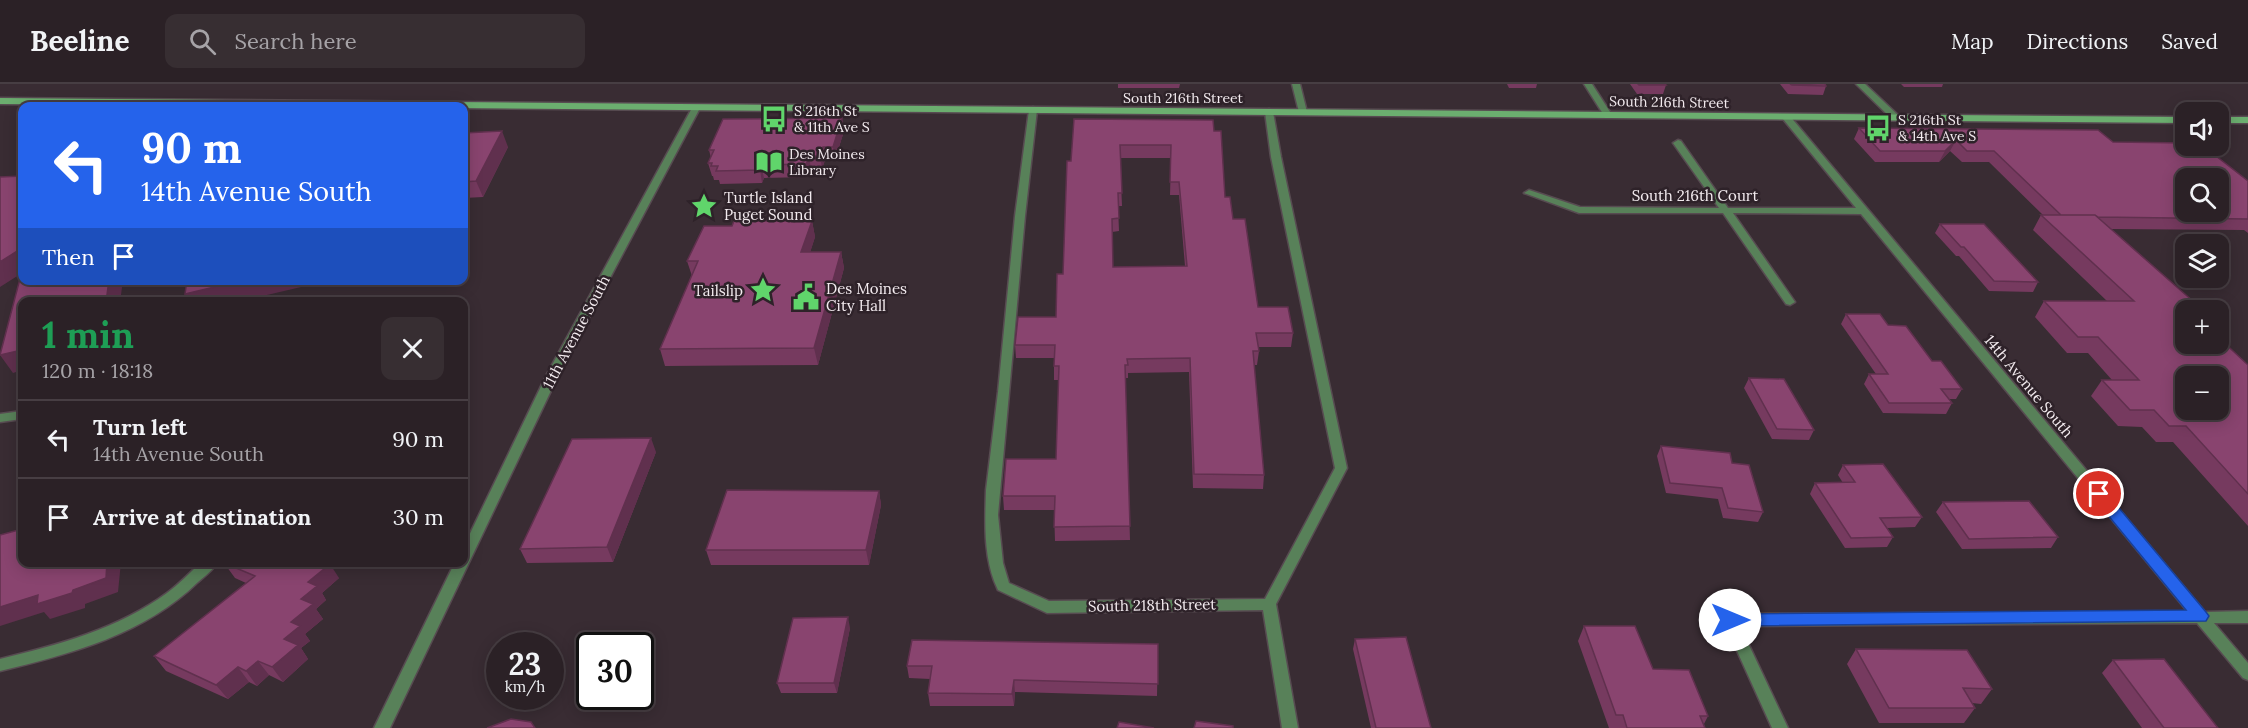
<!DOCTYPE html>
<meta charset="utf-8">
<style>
:root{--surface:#2b2126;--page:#372e32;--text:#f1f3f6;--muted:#a6a3a7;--line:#473e43}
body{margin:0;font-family:Lora,serif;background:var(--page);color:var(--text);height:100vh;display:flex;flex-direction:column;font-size:22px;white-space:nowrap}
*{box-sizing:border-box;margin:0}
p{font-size:20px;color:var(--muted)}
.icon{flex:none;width:33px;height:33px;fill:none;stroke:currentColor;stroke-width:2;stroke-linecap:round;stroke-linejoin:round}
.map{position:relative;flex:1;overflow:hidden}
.details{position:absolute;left:18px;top:213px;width:450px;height:270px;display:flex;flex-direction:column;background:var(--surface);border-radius:12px;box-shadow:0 3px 15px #0003,0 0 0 2px var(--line)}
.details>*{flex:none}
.hud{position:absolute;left:18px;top:18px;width:450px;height:183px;border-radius:12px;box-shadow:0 3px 15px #0003,0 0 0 2px var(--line);background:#2563eb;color:#fff;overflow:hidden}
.buttons{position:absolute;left:2175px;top:18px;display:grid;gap:12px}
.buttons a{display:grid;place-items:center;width:54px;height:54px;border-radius:12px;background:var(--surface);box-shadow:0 3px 15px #0003,0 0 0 2px var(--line);font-size:30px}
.speed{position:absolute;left:486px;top:548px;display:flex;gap:12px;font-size:30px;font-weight:700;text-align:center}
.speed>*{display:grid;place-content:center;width:78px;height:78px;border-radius:50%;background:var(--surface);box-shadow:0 3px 15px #0003,0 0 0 2px var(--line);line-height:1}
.speed small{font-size:15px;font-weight:400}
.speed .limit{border:3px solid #111;border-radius:9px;background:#fff;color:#111}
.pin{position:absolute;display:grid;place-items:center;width:51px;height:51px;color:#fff;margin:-26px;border:3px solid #fff;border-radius:50%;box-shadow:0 2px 6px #0007}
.me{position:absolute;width:66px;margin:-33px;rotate:90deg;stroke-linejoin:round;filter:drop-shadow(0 0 4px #0008)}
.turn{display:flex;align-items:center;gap:21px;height:126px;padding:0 24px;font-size:27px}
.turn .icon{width:78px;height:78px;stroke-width:2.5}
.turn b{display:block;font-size:42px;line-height:51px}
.then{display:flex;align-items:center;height:57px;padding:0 24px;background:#0003;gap:12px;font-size:22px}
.round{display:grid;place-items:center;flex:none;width:63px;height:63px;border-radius:12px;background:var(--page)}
.head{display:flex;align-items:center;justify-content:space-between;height:102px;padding:0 24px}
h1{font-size:36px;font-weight:700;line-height:45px;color:#1e9e55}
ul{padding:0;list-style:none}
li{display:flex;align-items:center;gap:18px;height:78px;padding:0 24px;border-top:2px solid var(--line)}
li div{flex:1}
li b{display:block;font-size:22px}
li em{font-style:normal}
header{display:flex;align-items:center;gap:36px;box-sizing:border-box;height:84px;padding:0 30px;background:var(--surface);border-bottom:2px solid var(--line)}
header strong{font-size:28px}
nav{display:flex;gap:33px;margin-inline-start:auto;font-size:21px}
.search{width:420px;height:54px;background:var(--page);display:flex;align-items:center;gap:15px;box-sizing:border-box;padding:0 21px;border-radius:12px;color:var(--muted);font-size:22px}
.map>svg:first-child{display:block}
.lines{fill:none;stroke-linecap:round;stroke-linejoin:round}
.minor-casing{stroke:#574b51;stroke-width:3}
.secondary-casing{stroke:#574b51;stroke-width:3}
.minor{fill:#588159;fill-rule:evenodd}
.secondary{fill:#6bae6f;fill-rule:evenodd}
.wall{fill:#763a5f;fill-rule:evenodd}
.shaded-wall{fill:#60304e}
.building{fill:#89446f;stroke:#60304e;stroke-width:1.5;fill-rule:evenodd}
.route{fill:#2563eb;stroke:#184099;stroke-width:1.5}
.labels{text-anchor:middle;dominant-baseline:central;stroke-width:5;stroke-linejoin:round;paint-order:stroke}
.far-street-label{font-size:14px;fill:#f3ebef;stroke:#2e2229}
.far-poi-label{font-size:14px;fill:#f3ebef;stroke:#2e2229;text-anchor:start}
.street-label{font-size:15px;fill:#f3ebef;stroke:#2e2229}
.poi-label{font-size:15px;fill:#f3ebef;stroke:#2e2229;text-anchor:start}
</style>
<header>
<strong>Beeline</strong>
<div class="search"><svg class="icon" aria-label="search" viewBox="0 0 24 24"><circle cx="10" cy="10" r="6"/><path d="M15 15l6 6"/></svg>Search here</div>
<nav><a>Map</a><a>Directions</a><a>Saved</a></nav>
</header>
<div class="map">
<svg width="2248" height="644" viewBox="0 0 2248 644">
<rect width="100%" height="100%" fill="#392c33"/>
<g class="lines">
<g class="minor-casing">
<path id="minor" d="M1292,0H1300L1307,28L1306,30L1299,28Z
M1584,0H1592L1612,31L1611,33H1605Z
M1856,0H1865L1899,32V36H1893Z
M696,21L700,24L558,292L390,644H374L455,478H464V462L546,292L692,24Z
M1033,23L1037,26L1025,132L998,431L1003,479L1009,499L1049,517L1265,515L1335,384L1271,73L1265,28L1269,25L1273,28L1281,73L1347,384L1276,520L1298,644H1282L1263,526L1047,529L998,506C983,476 985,438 986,406L998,308L1015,132L1029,26Z
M1786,30L1789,31L2205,528L2248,527V539H2214L2248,579V596L2243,594L2197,539L1740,542L1788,644H1772L1723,536L1725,532L1730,530L2188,528L1861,130L1733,129L1795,218L1790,221L1786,220L1723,129H1579L1524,109L1529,106L1580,123L1719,124L1673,59L1678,56L1681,57L1728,124H1856L1783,35L1782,33Z
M22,327V335L0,338V330Z
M201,478H218C213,486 205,492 198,498C145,550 71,570 0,587V575C58,561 118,545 167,509C179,500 190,489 201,478Z"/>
</g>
<g class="secondary-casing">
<path id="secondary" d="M0,14L2186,33V39L0,20Z
M2218,33H2248V39H2218Z"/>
</g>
<use href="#minor" class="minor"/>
<use href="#secondary" class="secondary"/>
</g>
<path class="wall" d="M1118,0H1180L1179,4H1118Z
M1507,0H1537L1536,4H1509Z
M1630,0H1665L1666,1L1663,10H1637Z
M1780,0H1825L1826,2L1823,11L1788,10Z
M1901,0H1943L1942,3H1904Z
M842,34L844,47L835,76H825L822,85H811L808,93L764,94L762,99L720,100L719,96H714L713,92H712L708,79L711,74L709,66Z
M1074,35L1214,47L1225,113L1233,135L1258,223L1293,249L1291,263H1258L1259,267L1257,281H1254L1264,391L1263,405L1193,404L1189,288L1128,289V294H1125L1130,456L1055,457L1054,426H1004L1003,412L1056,375L1059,296H1054V274H1016L1015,261L1056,233L1063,190ZM1120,74H1171L1170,111H1179L1185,182L1113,183L1112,148L1119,147L1118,122H1122Z
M1859,44L2113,58L2248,97V149L2244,146L2111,145L2186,226L2248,281V442L2173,358H2156L2142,343L2118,342L2091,312L2102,296H2112L2088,269H2067L2035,233L2044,217H2107L2033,146L2041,131H2043L1989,78H1962L1950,67L1939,78H1875L1854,55Z
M464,49L508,63L483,113L464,114Z
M812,137L815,153L810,168H841L844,184L818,281L665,282L660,265L692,192L687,177L732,142Z
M1940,140L2038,198L2033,208L1989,207L1959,172H1956L1935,149Z
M1846,230L1888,241L1932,277L1962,305L1956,315H1949L1952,319L1946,330L1883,329L1864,300L1869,290H1876L1841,240Z
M2218,235L2226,241L2218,251Z
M1749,294L1814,346L1809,356L1772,355L1744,304Z
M1661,362L1732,379L1763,428L1758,438L1723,434L1718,415L1666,409L1657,372Z
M656,368L613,478L527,479L520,465Z
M1843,381L1922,433L1915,443L1887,444L1893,453L1887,463L1845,464L1810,410L1815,399H1843L1838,391Z
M879,407L881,421L869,481H711L706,466Z
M1943,418L2058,453L2051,464L1962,465L1936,428Z
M224,479L339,494L322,509L326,516L316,525L323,535L305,550L310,557L301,564L308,575L283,598L269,591L257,602L249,598L228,615L166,587L154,572L246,499L235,494Z
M1584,542L1653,585L1708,632L1704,640L1705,644H1609L1578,557Z
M850,544L837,609H781L777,599Z
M1355,555L1431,644H1371L1353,565Z
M1158,560L1157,612L1015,608L1014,622H930L928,609L930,595L909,594L907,582Z
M1856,565L1992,605L1981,620L1972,619L1975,624L1964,639H1879L1847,580Z
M2113,576L2218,644H2142L2102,589Z"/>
<path class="shaded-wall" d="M842,34L844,47L835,76L833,63Z
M502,47L508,63L483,113L476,97Z
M1956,56L1950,67L1939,78L1945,67Z
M823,63L825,76L822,85L820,72Z
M809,72L811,85L808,93L806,80Z
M761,81L764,94L762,99L760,86Z
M812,137L815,153L805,185L801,168Z
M22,164V189L0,203V178Z
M841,168L844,184L818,281L814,264Z
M109,196H123L120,218H106Z
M244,196H314V200L237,218H190L185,210Z
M22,266V286L13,289L0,271Z
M651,354L656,368L613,478L607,463Z
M879,407L881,421L869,481L866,466Z
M107,478H121L118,508L85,520V524L50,535L44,528L0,542V523L38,511L73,506Z
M330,480L339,494L322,509L326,516L316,525L323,535L305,550L310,557L301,564L308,575L283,598L272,583L308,498Z
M848,533L850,544L837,609L834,599Z
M258,577L269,591L257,602L246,587Z
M238,583L249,598L228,615L216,601Z
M1014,596L1015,608L1014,622L1012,610Z"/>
<path class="building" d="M1638,0H1665L1666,1H1639Z
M1790,0H1825L1826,2L1792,1Z
M842,34L833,63H823L820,72H809L806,80L761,81L760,86L716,87L718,82H711L712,79H708L714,66H709L723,35Z
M1074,35L1213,36L1214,47H1221L1225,113H1230L1233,135H1245L1258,223H1288L1293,249H1256L1259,267H1253L1264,391L1194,390L1190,274L1127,275L1128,281H1125L1130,442L1054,443L1055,412H1003L1006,375H1056L1059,282H1054L1055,261H1015L1018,233H1056L1057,190H1063L1067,77H1071ZM1120,61H1171L1170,98H1179L1187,182L1113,183L1112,135L1119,134L1118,109H1122Z
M1859,44L2098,46L2113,58L2186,59V62H2196L2201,65H2207L2248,97V135L2098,133L2095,131H2061L1994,67H1967L1956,56L1945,67H1880ZM2186,94H2218V128H2186Z
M502,47L476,97L464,98V49Z
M22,92V164L0,178V93Z
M2041,131H2095L2194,218H2200L2210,226H2186V260H2218V253L2248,281V410L2186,342H2169L2154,326H2130L2102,296H2139L2098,253H2078L2044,217H2134ZM2186,292H2218V326H2186Z
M734,137H812L801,168H841L814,264L660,265L698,177H687L704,142H732Z
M1940,140H1984L2038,198L1994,197L1964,163H1961Z
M22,187V196H109L106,218H22V266L0,271Z
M187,196H244L185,210Z
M1846,230H1880L1888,241L1906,242L1932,277H1941L1962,305H1941L1952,319H1889L1869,290H1888Z
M2218,235L2226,241H2218Z
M1749,294L1784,295L1814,346L1777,345Z
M651,354L607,463L520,465L572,355Z
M1661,362L1730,369L1732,379L1749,381L1763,428L1728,424L1722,404L1670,399Z
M1883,380L1922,433L1880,434L1893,453L1851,454L1815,399L1855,398L1843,381Z
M727,406L879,407L866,466H706Z
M2029,417L2058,453L1969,455L1943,418Z
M22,445V478H107L106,494L73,506L72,509L37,520L38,511L0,523V451Z
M225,478H327L330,480L308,498L317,502L301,515L313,520L291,538L300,542L284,555L298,561L272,583L258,577L246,587L238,583L216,601L154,572L255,492L224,479Z
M848,533L834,599H777L793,534Z
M1584,542H1635L1653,585L1689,586L1708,632H1700L1705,644H1627L1623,631H1616Z
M1406,553L1431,644H1376L1355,555Z
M912,556L1158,560V600L1014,596L1012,610L928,609L932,582H907Z
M1856,565L1967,566L1992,605L1963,604L1975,624H1889Z
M2164,575L2218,644H2164L2113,576Z
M511,635L531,638L535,644H487Z
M1196,637L1233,642V644H1194Z
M1119,638L1154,644H1117Z"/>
<path class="route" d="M2099,404L2104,406L2206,528L2209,532L2206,537L1730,542L1722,536L1730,530L2186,526L2093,413L2091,410L2093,406Z"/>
<defs>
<g id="bus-bare" transform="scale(2.07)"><path d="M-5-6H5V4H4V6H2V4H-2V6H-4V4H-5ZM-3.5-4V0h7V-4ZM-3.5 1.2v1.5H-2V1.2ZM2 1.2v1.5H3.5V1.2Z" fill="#60d56b" stroke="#2e2229" stroke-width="2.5" paint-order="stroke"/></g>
<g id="library-bare" transform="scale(2.07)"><path d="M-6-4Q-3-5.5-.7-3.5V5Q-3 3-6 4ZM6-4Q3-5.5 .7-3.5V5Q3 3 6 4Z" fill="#60d56b" stroke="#2e2229" stroke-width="2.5" paint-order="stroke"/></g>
<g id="sight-bare" transform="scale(2.07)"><path d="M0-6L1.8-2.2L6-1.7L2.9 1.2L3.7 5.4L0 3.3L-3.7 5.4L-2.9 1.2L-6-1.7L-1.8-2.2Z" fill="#60d56b" stroke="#2e2229" stroke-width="2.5" paint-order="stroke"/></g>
<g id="civic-bare" transform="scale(2.07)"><path d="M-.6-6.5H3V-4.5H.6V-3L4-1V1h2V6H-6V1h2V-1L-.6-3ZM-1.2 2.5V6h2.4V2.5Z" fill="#60d56b" stroke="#2e2229" stroke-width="2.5" paint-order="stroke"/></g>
</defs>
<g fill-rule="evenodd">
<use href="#bus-bare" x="774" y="35"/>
<use href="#bus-bare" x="1878" y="44"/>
<use href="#library-bare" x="769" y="78"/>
<use href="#sight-bare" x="704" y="122"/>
<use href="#sight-bare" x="763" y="206"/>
<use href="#civic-bare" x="806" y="213"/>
</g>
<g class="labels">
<g class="far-street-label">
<text x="1183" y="14">South 216th Street</text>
<text transform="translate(1669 18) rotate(1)">South 216th Street</text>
</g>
<g class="far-poi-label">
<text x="794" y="27">S 216th St<tspan x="794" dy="16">&amp; 11th Ave S</tspan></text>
<text x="1898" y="36">S 216th St<tspan x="1898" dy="16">&amp; 14th Ave S</tspan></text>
<text x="789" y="70">Des Moines<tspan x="789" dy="16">Library</tspan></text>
</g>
<g class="street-label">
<text x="1695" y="111">South 216th Court</text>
<text transform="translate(576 248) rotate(-62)">11th Avenue South</text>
<text transform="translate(2029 302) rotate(50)">14th Avenue South</text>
<text transform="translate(1152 521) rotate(-1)">South 218th Street</text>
</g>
<g class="poi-label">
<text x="724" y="113">Turtle Island<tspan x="724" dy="17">Puget Sound</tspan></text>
<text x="826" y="204">Des Moines<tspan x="826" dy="17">City Hall</tspan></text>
<text x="743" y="206" text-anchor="end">Tailslip</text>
</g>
</g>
</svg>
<div class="buttons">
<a><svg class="icon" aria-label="sound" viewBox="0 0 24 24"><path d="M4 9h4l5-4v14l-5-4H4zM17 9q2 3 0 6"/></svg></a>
<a><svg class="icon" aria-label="search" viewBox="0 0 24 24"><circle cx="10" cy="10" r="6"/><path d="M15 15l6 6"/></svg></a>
<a><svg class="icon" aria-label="layers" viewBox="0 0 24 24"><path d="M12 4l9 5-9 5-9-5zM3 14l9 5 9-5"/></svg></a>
<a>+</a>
<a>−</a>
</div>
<div class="speed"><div>23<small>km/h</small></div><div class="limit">30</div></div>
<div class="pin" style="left:2099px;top:410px;background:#d93025"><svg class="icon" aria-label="arrive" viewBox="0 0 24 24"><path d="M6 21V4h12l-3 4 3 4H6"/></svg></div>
<svg class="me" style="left:1730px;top:536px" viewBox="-20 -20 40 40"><circle r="19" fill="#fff"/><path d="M0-13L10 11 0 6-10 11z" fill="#2563eb"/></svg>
<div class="hud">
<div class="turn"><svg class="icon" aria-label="left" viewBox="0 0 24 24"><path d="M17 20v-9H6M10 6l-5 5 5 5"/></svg><div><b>90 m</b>14th Avenue South</div></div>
<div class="then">Then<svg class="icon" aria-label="arrive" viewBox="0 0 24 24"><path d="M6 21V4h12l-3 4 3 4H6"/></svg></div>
</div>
<section class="details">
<div class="head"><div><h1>1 min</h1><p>120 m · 18:18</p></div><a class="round"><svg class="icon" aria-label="close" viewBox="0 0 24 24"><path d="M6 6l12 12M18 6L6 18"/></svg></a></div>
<ul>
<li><svg class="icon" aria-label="left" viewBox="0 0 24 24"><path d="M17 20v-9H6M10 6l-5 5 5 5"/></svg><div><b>Turn left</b><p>14th Avenue South</p></div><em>90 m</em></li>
<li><svg class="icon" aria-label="arrive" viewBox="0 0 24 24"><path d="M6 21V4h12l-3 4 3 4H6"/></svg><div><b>Arrive at destination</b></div><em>30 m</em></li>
</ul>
</section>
</div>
